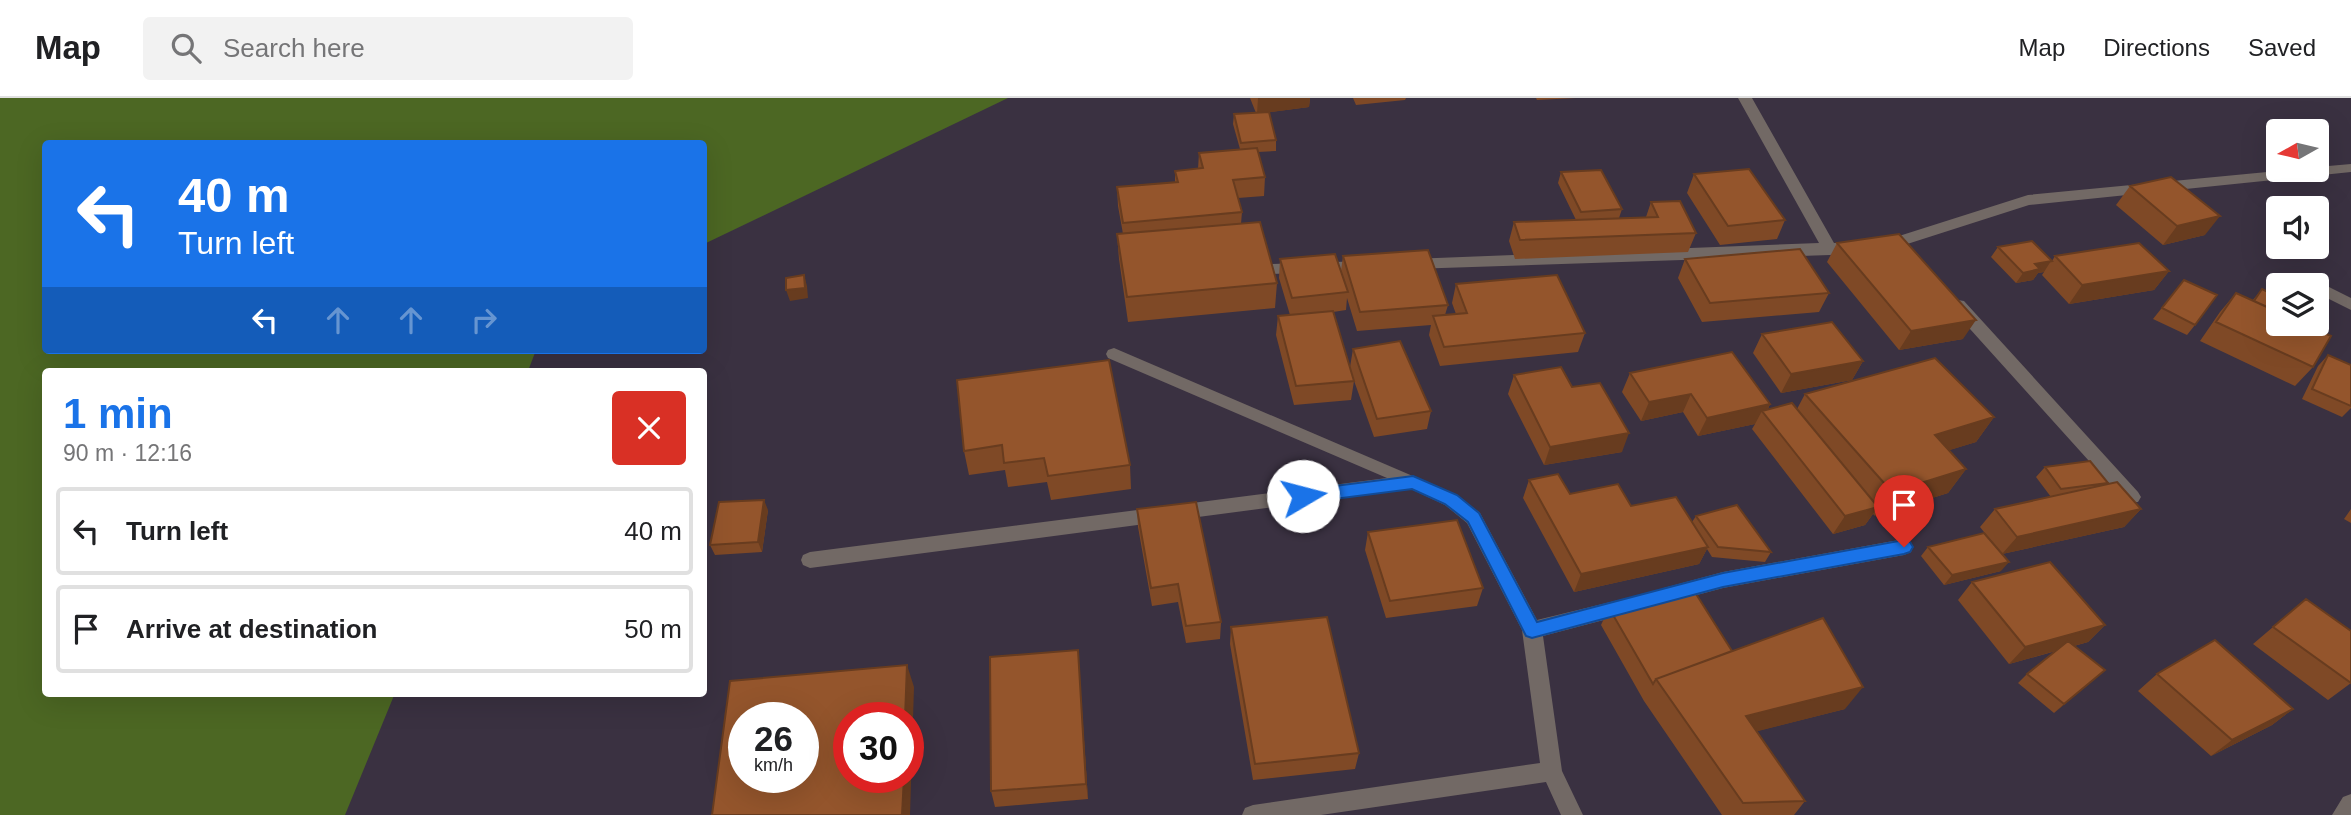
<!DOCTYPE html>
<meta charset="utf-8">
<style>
:root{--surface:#fff;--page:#f2f2f2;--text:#202124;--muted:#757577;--line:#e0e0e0;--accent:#1a73e8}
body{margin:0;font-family:Helvetica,sans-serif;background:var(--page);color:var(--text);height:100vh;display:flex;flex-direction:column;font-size:26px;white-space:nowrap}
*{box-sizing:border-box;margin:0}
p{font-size:23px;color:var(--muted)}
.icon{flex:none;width:38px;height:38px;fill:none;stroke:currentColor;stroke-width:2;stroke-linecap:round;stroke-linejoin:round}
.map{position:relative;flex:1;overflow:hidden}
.details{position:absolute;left:42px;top:270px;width:665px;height:329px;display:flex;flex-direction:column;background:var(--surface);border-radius:7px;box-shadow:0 7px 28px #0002}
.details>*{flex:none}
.hud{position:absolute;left:42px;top:42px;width:665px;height:214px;border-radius:7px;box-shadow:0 7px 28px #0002;background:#1a73e8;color:#fff;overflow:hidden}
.needle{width:46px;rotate:262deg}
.fabs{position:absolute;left:2266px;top:21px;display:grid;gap:14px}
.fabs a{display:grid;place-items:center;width:63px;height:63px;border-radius:7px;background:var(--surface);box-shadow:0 7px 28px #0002;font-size:35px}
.speed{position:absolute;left:728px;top:604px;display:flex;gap:14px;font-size:35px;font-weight:700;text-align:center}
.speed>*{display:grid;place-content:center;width:91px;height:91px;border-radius:50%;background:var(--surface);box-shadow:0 7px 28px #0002;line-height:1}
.speed small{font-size:18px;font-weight:400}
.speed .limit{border:10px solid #d22;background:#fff;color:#111}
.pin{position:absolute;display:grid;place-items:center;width:60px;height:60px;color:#fff;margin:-72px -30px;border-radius:50% 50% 50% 0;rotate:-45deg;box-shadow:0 0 7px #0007}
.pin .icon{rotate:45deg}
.me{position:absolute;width:77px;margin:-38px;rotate:82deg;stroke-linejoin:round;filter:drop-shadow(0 0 5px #0008)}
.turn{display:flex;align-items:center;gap:24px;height:147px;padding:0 21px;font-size:32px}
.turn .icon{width:91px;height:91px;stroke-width:2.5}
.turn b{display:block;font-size:49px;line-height:60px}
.lanes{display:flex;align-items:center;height:66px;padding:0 21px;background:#0003;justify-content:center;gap:35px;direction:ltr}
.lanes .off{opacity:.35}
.round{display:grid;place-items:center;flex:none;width:74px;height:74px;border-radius:7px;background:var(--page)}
.head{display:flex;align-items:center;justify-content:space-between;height:119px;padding:0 21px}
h1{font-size:42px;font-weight:800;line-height:52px;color:var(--accent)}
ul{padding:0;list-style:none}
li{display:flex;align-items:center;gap:21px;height:88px;margin:0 14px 10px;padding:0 7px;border:4px solid var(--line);border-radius:7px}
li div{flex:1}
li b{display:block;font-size:26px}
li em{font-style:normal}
header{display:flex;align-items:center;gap:42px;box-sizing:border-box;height:98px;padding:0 35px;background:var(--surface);border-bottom:2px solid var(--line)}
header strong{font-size:33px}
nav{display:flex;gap:38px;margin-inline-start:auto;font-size:24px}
.search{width:490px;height:63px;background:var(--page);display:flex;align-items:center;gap:18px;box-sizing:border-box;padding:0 24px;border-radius:7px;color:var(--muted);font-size:26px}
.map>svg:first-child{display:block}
.forest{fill:#4c6723}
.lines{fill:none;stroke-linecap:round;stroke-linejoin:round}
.minor{fill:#726965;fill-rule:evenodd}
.wall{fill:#7f4926}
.shaded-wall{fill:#683c1f}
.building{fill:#94552c;stroke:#683c1f;stroke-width:2;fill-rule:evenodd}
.route{fill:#1a73e8;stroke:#114b97;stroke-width:2}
</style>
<header>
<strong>Map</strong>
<div class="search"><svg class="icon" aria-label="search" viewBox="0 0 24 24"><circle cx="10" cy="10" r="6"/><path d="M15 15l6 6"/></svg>Search here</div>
<nav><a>Map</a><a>Directions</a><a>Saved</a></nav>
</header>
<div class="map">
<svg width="2351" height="717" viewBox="0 0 2351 717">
<rect width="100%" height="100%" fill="#3a3141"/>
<path class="forest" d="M0,0H1008L704,146V46H46V252H536L528,273H46V595H395L345,717H0Z"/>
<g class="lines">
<path class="minor" d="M1738,0H1752L1834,145H1860L1863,149L1860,153L1830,157L1411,171L1403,166L1411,161L1819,145Z
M2351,66V74L2029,107L1901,148L1883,151L1875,146L1878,142L1899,138L2028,97L2288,72H2317V69Z
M1366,163L1371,164L1374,168L1371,172L1272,176L1264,171L1272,166Z
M2317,183L2351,200V212L2317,195V187H2310Z
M1958,202L1964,203L2138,394L2141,399L2138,404H2126L1952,211L1950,207Z
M1114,250L1457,397L1480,415L1537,522L1631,499L1638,501L1641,507L1638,513L1543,538L1562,673L1583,717H1561L1546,684L1321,717H1242L1245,710L1253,707L1540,665L1522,532L1467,425L1445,407L1411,391L810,470L803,467L801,462L803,457L810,454L1387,380L1108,260L1106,256L1108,252Z
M1904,441L1911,444L1913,449L1911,454L1904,457L1723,490L1671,504L1664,502L1661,496L1664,490L1723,474Z
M2351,696V717H2332L2343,699Z"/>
</g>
<path class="wall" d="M1250,0H1310L1309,9L1269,14L1276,42V53L1258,54L1265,79L1264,98L1238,100L1242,114L1241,126L1277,185L1275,210L1128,224L1119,161L1117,136H1123L1118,108L1117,89L1175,84V73L1198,71L1199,55L1240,51L1233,26L1234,16L1256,15Z
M1353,0H1406L1405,2L1356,7Z
M1536,0H1576L1537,2Z
M1561,74L1622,111L1619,120L1646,119L1651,104L1696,135L1688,154L1515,161L1509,143L1514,124L1576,122L1558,85Z
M1694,76L1785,122L1777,141L1720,147L1687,95Z
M2130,88L2205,137L2163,147L2116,107Z
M1837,145L1963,241L1899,252L1827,164Z
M1998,149L2052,163L2055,158L2169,173L2154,192L2069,206L2042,177L2044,174L2038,175L2033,182L2016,185L1991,159Z
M1343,158L1448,207L1445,217L1456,216L1452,205L1456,186L1585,235L1578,254L1440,268L1429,237L1431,227L1357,233L1347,200L1346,212L1333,214L1350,269L1353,251L1431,313L1427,331L1374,339L1352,277L1354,283L1351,302L1294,307L1276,237L1278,218L1290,217L1279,180L1280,161L1341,173Z
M1685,161L1829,195L1819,214L1702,224L1678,180Z
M2184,182L2195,227L2187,237L2153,221Z
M2262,191L2312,229L2313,269L2295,288L2200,243L2220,214L2236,195L2252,203Z
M1762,236L1863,263L1852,282L1781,295L1753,255Z
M2328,257L2351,267V310L2342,319L2302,301L2318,268Z
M1630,275L1770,306L1768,311H1797L1805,296L1994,319L1976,344L1949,352L1966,371L1948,395L1875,418L1873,416L1865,427L1833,436L1752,331L1755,326L1698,338L1683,314L1641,323L1622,294Z
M1514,277L1572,289L1622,354L1544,367L1508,296Z
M957,282L1130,367L1131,391L1051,402L1047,384L1008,389L1005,372L969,377L964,353Z
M2045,369L2108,385L2106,387L2141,411L2124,429L2002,456L2001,473L1944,487L1921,458L1928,449H1996L1980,429L1995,411L2051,399L2036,379Z
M1529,382L1570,396L1631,408L1692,424L1696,418L1771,454L1765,464L1712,459L1707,451L1699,466L1574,494L1523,400Z
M1137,411L1221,524L1220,541L1186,545L1178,504L1152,508L1138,429Z
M2351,411V425L2344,421Z
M768,412L762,454L715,457L710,447Z
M1368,434L1483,490L1477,508L1386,520L1365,452Z
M1972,484L2105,527L2088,544L2074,548L2105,572L2054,615L2018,585L2027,576L2056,553L2009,566L1958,502Z
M2306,501L2351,585L2328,602L2253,546Z
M1609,510L1732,553L1845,611L1757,633L1805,703L1794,717H1722L1644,603L1601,527Z
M1231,529L1359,655L1355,671L1253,682L1230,546Z
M1078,552L1088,701L995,709L991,693Z
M2157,576L2293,611L2272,627L2211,658L2138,593Z"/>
<path class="shaded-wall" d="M1258,0H1310L1309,9L1257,16Z
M2220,118L2205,137L2163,147L2177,128Z
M2051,163L2044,174L2038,175L2033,182L2016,185L2023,175L2035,166Z
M2169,173L2154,192L2069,206L2082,187Z
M804,177L807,188L808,200L790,203L786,192Z
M1976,222L1963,241L1899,252L1911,233Z
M1863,263L1852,282L1781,295L1791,276Z
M1691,296L1683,314L1641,323L1649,304Z
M1770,306L1765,317L1762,313L1755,326L1698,338L1707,320Z
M1994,319L1976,344L1918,362L1935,337Z
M1629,335L1622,354L1544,367L1550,349Z
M1966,371L1948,395L1875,418L1892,394Z
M764,402L768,412L762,454L758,444Z
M1878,409L1865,427L1833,436L1845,418Z
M2141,411L2124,429L2002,456L2017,439Z
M1708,449L1699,466L1574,494L1581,476Z
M2009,464L2001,473L1944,487L1952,477Z
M2105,527L2088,544L2009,566L2025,549Z
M1078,552L1079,569L1088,701L1086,686Z
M907,567L914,589L910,717H902L904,679H908V620H905Z
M2105,572L2095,581L2054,615L2064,606Z
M1863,589L1845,611L1731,640L1746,618Z
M2293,611L2272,627L2211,658L2232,642Z"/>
<path class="building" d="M1269,14L1276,42L1241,45L1234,16Z
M1257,50L1265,79L1233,82L1242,114L1123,125L1117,89L1178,84L1175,73L1203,70L1199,55Z
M1749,71L1785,122L1728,128L1694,76Z
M1601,72L1622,111L1581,114L1561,74Z
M2171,79L2220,118L2177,128L2130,88Z
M1680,103L1696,135L1520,142L1514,124L1658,119L1651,104Z
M1260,124L1277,185L1127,199L1117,136Z
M1899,136L1976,222L1911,233L1837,145Z
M2032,143L2052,163L2035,166L2040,171L2023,175L1998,149Z
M2139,145L2169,173L2082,187L2055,158Z
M1800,151L1829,195L1710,205L1685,161Z
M1428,152L1448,207L1360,214L1343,158Z
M1335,156L1348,194L1292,200L1280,161Z
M804,177L805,190L786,192V180Z
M1557,177L1585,235L1444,249L1433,218L1467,215L1456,186Z
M2184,182L2217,197L2195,227L2162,210Z
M2262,191L2278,199V214L2254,203Z
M2236,195L2278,214V226H2304L2331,238L2313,269L2216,224Z
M1333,213L1354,283L1296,288L1278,218Z
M1832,224L1863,263L1791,276L1762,236Z
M2304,226H2314L2312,229Z
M1400,243L1431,313L1377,321L1353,251Z
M1732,254L1770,306L1707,320L1691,296L1649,304L1630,275Z
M2328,257L2351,267V308L2312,291Z
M1935,260L1994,319L1935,337L1966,371L1892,394L1805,296Z
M1109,262L1130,367L1048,378L1044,360L1004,365L1002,347L964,353L957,282Z
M1561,269L1572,289L1600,285L1629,335L1550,349L1514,277Z
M1792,305L1878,409L1845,418L1762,313Z
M2090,363L2108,385L2061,391L2045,369Z
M1558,376L1570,396L1618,386L1631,408L1676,399L1708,449L1581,476L1529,382Z
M2117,384L2141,411L2017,439L1995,411Z
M764,402L758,444L710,447L719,404Z
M1196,404L1221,524L1186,528L1178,486L1151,490L1137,411Z
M1737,407L1771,454L1718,449L1696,418Z
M1457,422L1483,490L1390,503L1368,434Z
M1984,435L2009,464L1952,477L1928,449Z
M2050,464L2105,527L2025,549L1972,484Z
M1691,488L1732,553L1656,581L1653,586L1609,510Z
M2306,501L2351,533V585L2273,529Z
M1327,519L1359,655L1255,666L1231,529Z
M1823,520L1863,589L1746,618L1805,703L1743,705L1656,581Z
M2215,542L2293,611L2232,642L2157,576Z
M2068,543L2105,572L2064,606L2027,576Z
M1078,552L1086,686L991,693L990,559Z
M907,567L905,620H849V679H904L902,717H712L730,583ZM744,620H803V679H744Z"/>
<path class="route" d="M1413,378L1457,397L1479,415L1537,524L1723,475L1904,442L1910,444L1913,449L1910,454L1904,456L1723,489L1532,540L1526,538L1468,424L1445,406L1412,391L1303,405L1295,398L1303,392Z"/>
</svg>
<div class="fabs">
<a><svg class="needle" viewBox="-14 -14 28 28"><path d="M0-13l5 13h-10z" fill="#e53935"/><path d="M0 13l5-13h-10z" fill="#757577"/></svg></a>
<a><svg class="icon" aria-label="sound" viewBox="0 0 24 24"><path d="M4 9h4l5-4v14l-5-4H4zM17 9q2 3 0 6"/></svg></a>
<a><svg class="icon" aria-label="layers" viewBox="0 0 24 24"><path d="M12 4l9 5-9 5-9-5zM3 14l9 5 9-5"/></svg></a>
</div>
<div class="speed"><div>26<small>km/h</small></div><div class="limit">30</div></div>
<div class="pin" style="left:1904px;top:449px;background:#d93025"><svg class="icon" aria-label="arrive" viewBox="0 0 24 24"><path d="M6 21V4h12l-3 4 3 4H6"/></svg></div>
<svg class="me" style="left:1303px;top:398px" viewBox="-20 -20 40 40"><circle r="19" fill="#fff"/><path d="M0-13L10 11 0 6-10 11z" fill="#1a73e8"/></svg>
<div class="hud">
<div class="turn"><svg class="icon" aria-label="left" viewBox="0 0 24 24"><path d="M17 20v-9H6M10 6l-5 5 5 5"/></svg><div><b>40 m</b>Turn left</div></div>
<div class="lanes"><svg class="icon" aria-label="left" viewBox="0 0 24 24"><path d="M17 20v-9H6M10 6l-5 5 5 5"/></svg><svg class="icon off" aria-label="ahead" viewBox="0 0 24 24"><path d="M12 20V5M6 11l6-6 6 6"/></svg><svg class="icon off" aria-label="ahead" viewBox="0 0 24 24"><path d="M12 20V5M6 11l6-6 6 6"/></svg><svg class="icon off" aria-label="right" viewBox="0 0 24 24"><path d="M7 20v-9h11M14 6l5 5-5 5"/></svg></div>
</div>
<section class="details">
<div class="head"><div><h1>1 min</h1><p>90 m · 12:16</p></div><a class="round" style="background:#d93025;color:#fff"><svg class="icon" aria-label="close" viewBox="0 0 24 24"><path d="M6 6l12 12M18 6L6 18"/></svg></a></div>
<ul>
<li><svg class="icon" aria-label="left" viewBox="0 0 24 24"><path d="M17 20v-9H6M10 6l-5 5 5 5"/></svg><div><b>Turn left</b></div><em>40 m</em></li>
<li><svg class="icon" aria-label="arrive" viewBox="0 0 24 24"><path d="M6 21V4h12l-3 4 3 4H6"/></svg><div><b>Arrive at destination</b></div><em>50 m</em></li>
</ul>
</section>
</div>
